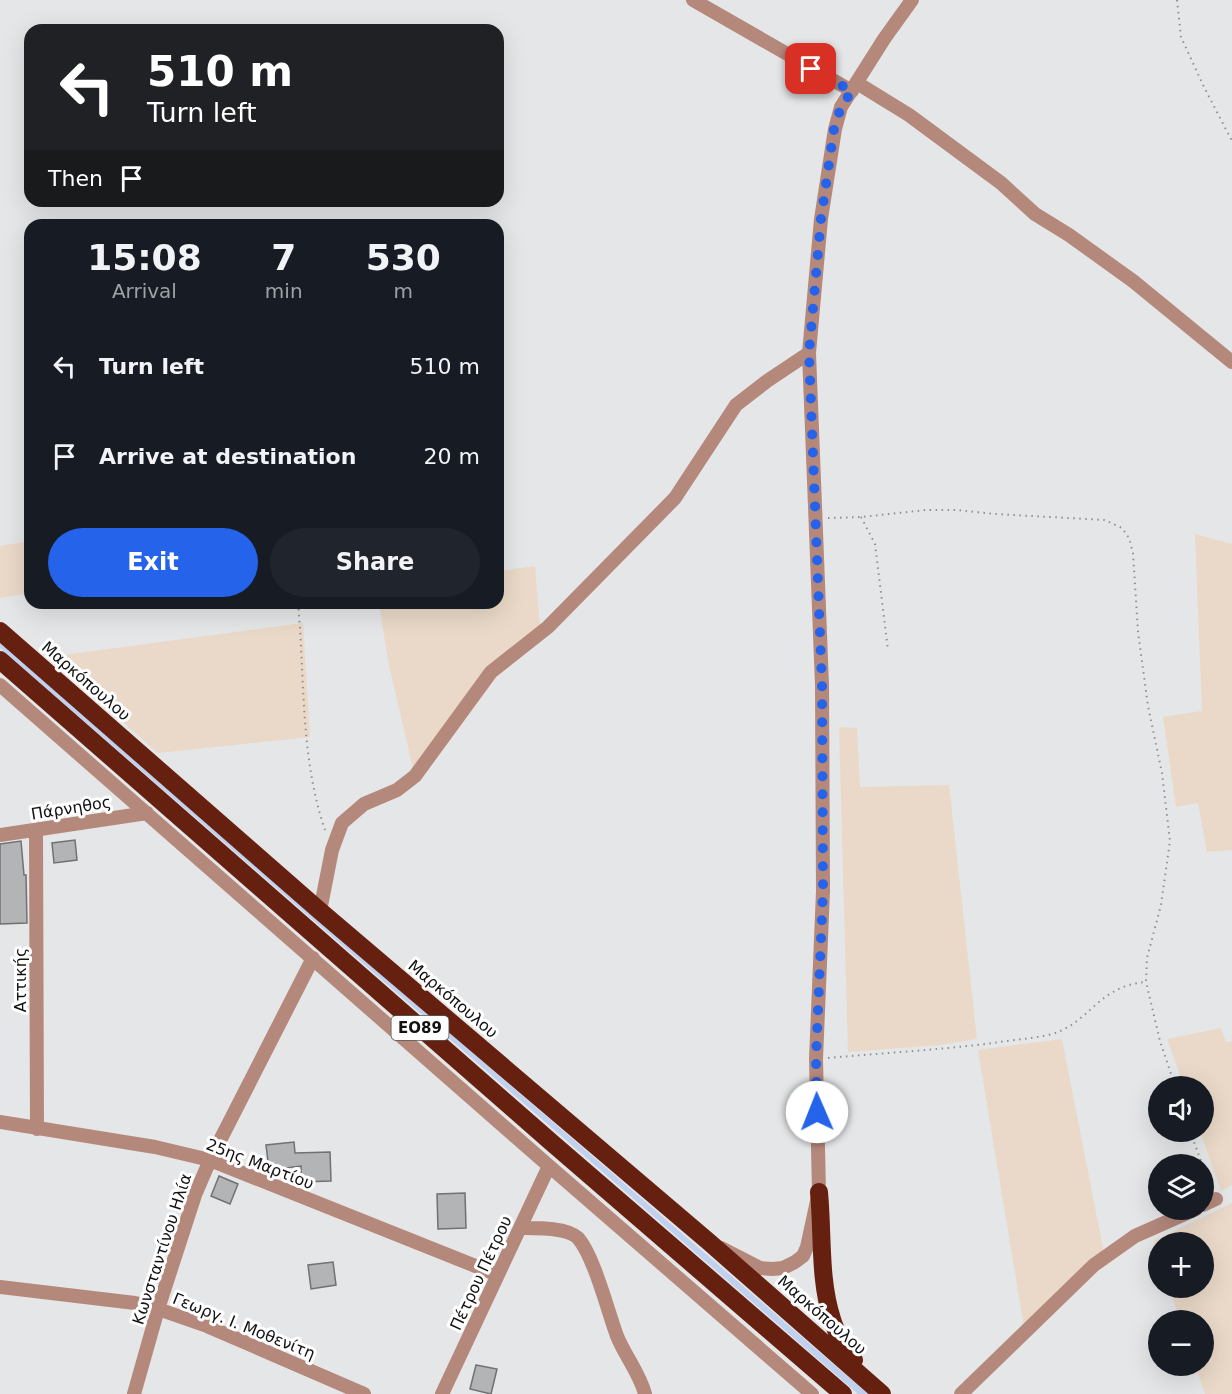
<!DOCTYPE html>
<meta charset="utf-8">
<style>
:root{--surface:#171b24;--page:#20242c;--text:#f1f3f6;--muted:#9ea1a6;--accent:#2563eb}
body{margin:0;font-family:"DejaVu Sans",sans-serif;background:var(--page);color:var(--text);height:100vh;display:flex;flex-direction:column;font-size:22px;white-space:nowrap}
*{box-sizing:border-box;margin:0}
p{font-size:20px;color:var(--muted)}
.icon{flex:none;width:33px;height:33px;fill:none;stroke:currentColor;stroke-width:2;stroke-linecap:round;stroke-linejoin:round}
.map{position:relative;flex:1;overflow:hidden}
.sheet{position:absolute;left:24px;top:219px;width:480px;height:390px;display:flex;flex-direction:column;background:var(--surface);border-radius:18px;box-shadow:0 6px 24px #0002}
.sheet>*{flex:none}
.banner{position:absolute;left:24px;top:24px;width:480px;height:183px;border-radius:18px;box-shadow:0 6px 24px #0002;background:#202124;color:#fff;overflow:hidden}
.tools{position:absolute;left:1148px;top:1076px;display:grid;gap:12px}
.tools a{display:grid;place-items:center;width:66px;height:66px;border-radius:50%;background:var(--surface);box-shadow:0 6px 24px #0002;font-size:30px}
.pin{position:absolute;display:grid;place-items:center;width:51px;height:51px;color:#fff;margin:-26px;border-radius:12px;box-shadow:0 3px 9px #0006}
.me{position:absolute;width:66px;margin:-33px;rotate:359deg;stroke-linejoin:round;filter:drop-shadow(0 0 4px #0008)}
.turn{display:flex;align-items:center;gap:21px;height:126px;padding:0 24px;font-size:27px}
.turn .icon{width:78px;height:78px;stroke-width:2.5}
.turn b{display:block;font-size:42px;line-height:51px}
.then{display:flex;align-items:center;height:57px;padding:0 24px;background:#0003;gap:12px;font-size:22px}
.eta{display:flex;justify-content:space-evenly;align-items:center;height:102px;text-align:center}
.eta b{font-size:36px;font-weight:700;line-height:42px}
.action{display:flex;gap:12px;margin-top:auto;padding:12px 24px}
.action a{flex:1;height:69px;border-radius:36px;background:var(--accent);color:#fff;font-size:24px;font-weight:700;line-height:69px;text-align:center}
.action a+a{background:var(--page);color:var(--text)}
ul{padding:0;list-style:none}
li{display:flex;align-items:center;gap:18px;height:90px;padding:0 24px}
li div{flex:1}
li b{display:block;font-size:22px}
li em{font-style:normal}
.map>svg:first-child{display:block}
.industrial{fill:#ead9c8}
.green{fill:#c0d1ef}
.building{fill:#b3b4b5;stroke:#707172;stroke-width:1.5}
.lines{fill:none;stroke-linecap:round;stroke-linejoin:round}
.path{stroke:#909091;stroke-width:2;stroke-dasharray:1.5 4.5;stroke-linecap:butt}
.minor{stroke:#b5887c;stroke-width:14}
.highway{stroke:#662010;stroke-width:18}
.route{stroke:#2563eb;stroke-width:10;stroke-dasharray:0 18}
.labels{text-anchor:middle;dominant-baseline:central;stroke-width:6;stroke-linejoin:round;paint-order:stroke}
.shield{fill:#fff;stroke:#59595a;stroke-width:1.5}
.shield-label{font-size:15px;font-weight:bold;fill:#121213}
.street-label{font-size:16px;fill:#121213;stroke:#fff}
</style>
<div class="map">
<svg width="1232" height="1394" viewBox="0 0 1232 1394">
<rect width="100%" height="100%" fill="#e5e6e7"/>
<path class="industrial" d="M1195,534L1232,544V850L1207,852L1198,803L1176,807L1163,717L1202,711Z
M30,541V593L0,598V546Z
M535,566L540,626L488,671L414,773L388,661L379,603H498V571Z
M303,623L310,737L158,753L49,657Z
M839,727L857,728L860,787L949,785L977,1039L940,1045L848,1052Z
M1221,1028L1226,1042L1232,1041V1185L1221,1191L1200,1131H1203V1086H1184L1167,1039Z
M1062,1039L1104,1253L1024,1327L978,1050Z
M1232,1203V1394H1205L1195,1365H1203V1320H1180L1169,1287H1203V1242H1158V1256L1153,1241Z"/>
<path class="green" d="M0,641L326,926L868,1394H858L0,648Z"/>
<path class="building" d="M75,840L77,860L54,863L52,843Z
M21,841L24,875H26L27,923L0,924V844Z
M294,1142L295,1153L330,1152L331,1181L301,1182V1166L269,1170L266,1145Z
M219,1176L238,1184L230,1204L211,1196Z
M465,1193L466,1228L438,1229L437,1194Z
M333,1262L336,1285L311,1289L308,1265Z
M476,1365L497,1369L491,1394L470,1389Z"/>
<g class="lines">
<path class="path" d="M1177,0L1181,37L1204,87L1232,141
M861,517L875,544L888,650
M828,518L861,517L926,510H956L995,514L1105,520L1122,528L1129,538L1133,553L1138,632L1148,706L1162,773L1170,841L1161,905L1147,958L1146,982L1160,1041L1175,1086
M298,603C305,679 300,757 325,830
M828,1058C883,1053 938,1050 993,1043C1011,1040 1030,1039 1048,1035C1089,1026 1096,986 1146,982
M1190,1131L1202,1164
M1203,1166L1212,1188"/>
<path class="minor" d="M693,0L852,91
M857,83L909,115L1001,183L1035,214L1069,235L1133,281L1232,362
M0,685L549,1166L812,1394
M36,831L37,1129
M0,835L147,813
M320,911L332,850L342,823L364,804L397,790L415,776L491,672L548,627L675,498L736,405L767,381L809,353
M0,1122L155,1147L210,1160L498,1275
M1203,1205L1216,1199
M520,1228C535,1228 567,1227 578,1238C594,1256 608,1312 617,1336C625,1356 640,1374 645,1394
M721,1248L760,1268L772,1269L783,1268L795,1262L803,1256L807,1247L819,1192L816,1059L823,891L822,685L809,353L821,219L835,129L841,107L884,39L912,0
M0,1287L135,1303L158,1309L207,1326L364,1394
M134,1394L158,1309L195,1195L210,1160L313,958
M442,1394L549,1166
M961,1394L1094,1265L1135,1236L1196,1209"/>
<path class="highway" d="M0,631L320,911L709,1242L882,1394
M0,660L551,1142L843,1394
M819,1192C823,1234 819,1279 832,1319C836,1334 846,1348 854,1360"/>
</g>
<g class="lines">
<path class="route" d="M811,69L852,91L841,107L834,129L821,219L809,353L822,685L823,891L816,1059L817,1112"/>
</g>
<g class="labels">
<rect class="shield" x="391.5" y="1016" width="57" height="24" rx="4.5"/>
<g class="shield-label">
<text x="420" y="1028">ΕΟ89</text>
</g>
<g class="street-label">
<text transform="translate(86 681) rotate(41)">Μαρκόπουλου</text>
<text transform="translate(71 808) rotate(-9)">Πάρνηθος</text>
<text transform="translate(20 980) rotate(-90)">Αττικής</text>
<text transform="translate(453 999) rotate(40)">Μαρκόπουλου</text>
<text transform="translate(260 1164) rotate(21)">25ης Μαρτίου</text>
<text transform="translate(162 1249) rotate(-72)">Κωνσταντίνου Ηλία</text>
<text transform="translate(481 1273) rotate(-65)">Πέτρου Πέτρου</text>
<text transform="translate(822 1315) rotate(41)">Μαρκόπουλου</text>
<text transform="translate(244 1326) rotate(22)">Γεωργ. Ι. Μοθενίτη</text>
</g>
</g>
</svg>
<div class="tools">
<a><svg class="icon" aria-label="sound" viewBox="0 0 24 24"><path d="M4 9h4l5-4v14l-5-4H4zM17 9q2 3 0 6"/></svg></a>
<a><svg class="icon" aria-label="layers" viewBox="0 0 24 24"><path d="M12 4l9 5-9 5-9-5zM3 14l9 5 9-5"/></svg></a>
<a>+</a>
<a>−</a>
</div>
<div class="pin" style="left:811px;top:69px;background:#d93025"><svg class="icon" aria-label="arrive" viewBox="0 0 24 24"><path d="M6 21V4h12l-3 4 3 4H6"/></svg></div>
<svg class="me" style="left:817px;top:1112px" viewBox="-20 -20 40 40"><circle r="19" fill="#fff"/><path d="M0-13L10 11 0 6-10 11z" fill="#2563eb"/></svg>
<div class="banner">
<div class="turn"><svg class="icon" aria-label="left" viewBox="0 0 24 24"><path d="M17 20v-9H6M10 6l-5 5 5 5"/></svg><div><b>510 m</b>Turn left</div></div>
<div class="then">Then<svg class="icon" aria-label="arrive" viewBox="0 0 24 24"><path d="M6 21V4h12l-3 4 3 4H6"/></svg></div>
</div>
<section class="sheet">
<div class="eta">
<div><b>15:08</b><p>Arrival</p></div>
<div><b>7</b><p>min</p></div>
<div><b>530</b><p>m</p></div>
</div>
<ul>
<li><svg class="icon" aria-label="left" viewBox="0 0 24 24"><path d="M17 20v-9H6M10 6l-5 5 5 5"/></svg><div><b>Turn left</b></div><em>510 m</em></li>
<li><svg class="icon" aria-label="arrive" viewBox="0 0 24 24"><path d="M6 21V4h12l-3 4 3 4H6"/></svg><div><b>Arrive at destination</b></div><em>20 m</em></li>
</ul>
<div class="action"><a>Exit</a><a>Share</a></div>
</section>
</div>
